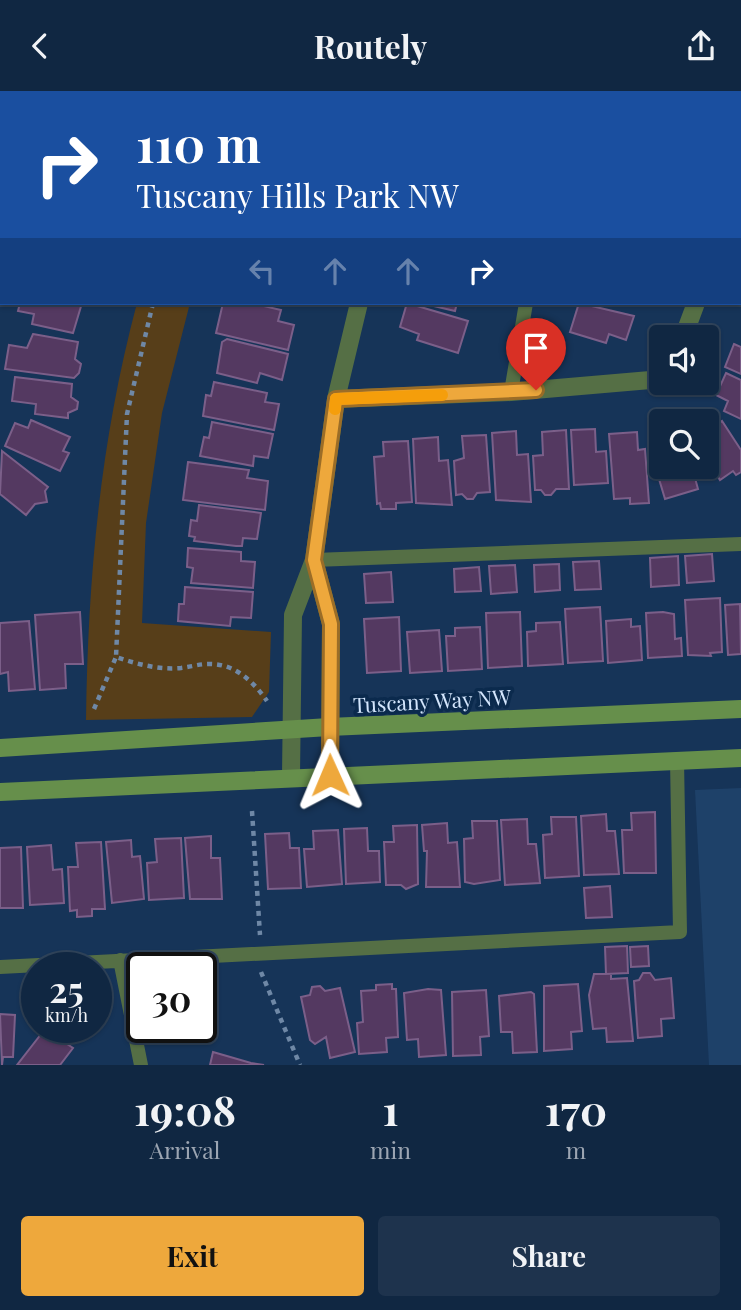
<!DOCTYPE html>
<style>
:root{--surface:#102742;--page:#1e334d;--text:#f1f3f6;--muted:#9ca5b2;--line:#30445b;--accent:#eea83c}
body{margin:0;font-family:"Playfair Display",serif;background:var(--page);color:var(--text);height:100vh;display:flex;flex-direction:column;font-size:26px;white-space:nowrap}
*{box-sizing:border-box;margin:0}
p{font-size:23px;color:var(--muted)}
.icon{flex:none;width:38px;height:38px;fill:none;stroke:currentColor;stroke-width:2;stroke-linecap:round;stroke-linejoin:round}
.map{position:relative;height:974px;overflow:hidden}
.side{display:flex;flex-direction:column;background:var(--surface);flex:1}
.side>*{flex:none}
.top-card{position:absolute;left:0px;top:0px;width:742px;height:214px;box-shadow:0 2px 5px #0004,0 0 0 2px var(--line);background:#1a4fa0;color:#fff;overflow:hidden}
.controls{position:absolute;left:649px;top:234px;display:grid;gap:14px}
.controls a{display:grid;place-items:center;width:70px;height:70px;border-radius:7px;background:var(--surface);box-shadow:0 2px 5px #0004,0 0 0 2px var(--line);font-size:35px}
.speed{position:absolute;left:21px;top:861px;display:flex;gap:14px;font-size:35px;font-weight:700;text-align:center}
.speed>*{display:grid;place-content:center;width:91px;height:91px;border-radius:50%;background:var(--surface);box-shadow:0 2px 5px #0004,0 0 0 2px var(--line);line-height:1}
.speed small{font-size:18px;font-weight:400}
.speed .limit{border:4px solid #111;border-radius:10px;background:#fff;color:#111}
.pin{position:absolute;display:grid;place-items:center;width:60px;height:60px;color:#fff;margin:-72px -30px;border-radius:50% 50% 50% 0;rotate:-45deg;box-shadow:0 0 7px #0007}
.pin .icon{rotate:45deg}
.me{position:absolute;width:77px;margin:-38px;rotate:359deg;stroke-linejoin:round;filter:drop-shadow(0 0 5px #0008)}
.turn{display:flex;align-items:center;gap:24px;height:147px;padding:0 21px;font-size:32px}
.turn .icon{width:91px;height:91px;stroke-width:2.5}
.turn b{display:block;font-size:49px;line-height:60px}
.lanes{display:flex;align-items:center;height:66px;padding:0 21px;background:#0003;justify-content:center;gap:35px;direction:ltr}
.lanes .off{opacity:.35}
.eta{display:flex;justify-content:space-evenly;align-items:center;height:119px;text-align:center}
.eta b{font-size:42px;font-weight:700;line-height:49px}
.primary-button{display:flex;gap:14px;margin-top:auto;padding:14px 21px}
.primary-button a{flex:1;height:80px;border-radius:7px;background:var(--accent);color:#111;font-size:28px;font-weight:700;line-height:80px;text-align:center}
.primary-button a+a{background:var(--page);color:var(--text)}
header{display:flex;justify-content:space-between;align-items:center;height:91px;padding:0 21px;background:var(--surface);font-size:32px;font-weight:700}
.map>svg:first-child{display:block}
.built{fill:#1e4169}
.green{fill:#573e19}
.building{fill:#543961;stroke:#7b5f89;stroke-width:2}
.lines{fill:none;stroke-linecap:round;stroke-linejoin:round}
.path{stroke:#6f88a6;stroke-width:4.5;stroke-dasharray:5 5;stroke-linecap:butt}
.lane{stroke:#556f45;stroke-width:14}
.street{stroke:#556f45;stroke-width:18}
.secondary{stroke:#668f4b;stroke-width:18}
.route-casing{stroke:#9b6d27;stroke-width:18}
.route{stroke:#eea83c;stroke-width:12}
.slow{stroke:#f59e0b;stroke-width:12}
.labels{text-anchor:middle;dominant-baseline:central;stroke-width:7;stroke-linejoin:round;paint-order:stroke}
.street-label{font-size:21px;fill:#d4e6fd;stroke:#0b2a4d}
</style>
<header><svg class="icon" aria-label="back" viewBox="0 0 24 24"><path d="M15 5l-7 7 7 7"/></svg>Routely<svg class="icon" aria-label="share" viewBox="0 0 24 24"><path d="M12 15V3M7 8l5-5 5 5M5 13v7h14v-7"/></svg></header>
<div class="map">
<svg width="741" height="974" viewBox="0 0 741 974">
<rect width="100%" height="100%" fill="#163458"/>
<path class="built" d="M741,697V974H709L695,699Z"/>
<path class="green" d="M137,212H190L162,322L146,432L142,532L271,541L269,601L252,626L86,629C88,486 100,351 137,212Z"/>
<path class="building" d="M303,0H366L370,2H307Z
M20,212H82L73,242L32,233L34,223L18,220Z
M223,212H251L281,219L278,230L294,234L288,259L216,242Z
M407,212L468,230L458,262L417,249L419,243L400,236Z
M421,212H457L455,220Z
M579,212L634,225L626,249L609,243L606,252L570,241Z
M33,243L78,251L75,268L81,273L79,282L74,287L5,278L9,254L27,257Z
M227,248L288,263L282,289L260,282L257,292L217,282L222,251Z
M734,253L741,256V283L725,276Z
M726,282L741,289V328L724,320L728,310L716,304Z
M15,286L72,293L71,306L78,311L77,318L68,322V327L35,323L36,313L12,310Z
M214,291L267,302L265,311L279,313L274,339L203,325L206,304L211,305Z
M707,323L715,335L722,330L741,359V381L736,384L733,380L720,389L707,369V331H695Z
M31,329L70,346L63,360L69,362L60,380L5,355L15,332L28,337Z
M212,331L273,343L268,367L254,365L253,375L200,365L204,346L209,347Z
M595,338L596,361L606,360L608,392L574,394L571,339Z
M566,339L569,398H556L551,404H545L541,399H535L533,365L543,364L542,341Z
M516,340L517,364L528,363L531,411L496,409L492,342Z
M637,341L638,359L645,358L649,412L630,413V407L614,408L609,343Z
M486,344L490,401L477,402L473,408H467L462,403L456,404L454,370L464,367L462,345Z
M438,346L439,370L448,369L452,414L416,412L413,348Z
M408,350L412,411L396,412V418H381L380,412L377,413L374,366L384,365L383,351Z
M2,360L48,396L45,400L47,411L35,413L26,424L0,403Z
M662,366V376H692L698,398L665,408L653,368Z
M188,371L249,379L247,387L268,390L265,419L183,409Z
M199,414L261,422L257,448L243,447L242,455H236L194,450L195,446L189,445L191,429L197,430Z
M188,457L241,461V470L255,471L253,497L191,492L193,477L187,476Z
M712,463L714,490L687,492L685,465Z
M678,465L679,494L651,496L650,467Z
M599,470L601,498L575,499L573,471Z
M559,473L560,499L535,501L534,474Z
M515,474L517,501L491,503L489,475Z
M479,476L481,500L455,501L454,478Z
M391,481L393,511L366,512L364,483Z
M185,496L253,501L251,527L231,526L230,535L178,530L179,513H184Z
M720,507L722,561L710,562L711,565L688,564L685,509Z
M740,513L741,563L728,564L725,514Z
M600,516L603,570L568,572L565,518Z
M80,521L83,573H65L66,597L40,599L35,524Z
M520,521L522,575L488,577L486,522Z
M663,521L674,523L675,548L681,547L682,565L648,567L646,522Z
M399,526L401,580L367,582L364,528Z
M631,528V536L640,535L642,569L608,572L606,530Z
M29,530L35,598L9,600L8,581L0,583V532Z
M560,531L563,573L528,575L527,541L536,540V532Z
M480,536L482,578L448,580L446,545H455V537Z
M439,539L442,580L410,582L407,541Z
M655,721L656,782H624L622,739H632L631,722Z
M606,723L607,740H615L619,783L584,784L581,725Z
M551,726H576L579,785L545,787L543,744L552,743Z
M527,728L528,753H536L540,792L505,794L501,729Z
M472,730H497L500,789L474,793L465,791L464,748L473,747Z
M447,732L448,752L457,751L460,796H426L427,760H424L422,734Z
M417,734L418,793L406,798L401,794H386L384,751H394L393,735Z
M367,737L368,760H379L380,791L346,793L344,738Z
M338,739L342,793L307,796L304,758H314L313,740Z
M289,742L290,757H299L301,797L268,798L265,743Z
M211,745V767H220L222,808H190L185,747Z
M181,747L184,807L149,809L147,772L157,771L155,748Z
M131,749L132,766L140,765L144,808L112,812L106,751Z
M101,751L105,818H92V825L77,826V819L70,820L68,776H78L76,752Z
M51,754L53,779L62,778L64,812L30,814L27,756Z
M21,756L23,817H0V757Z
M610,795L612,826L586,827L584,797Z
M627,855L628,882L606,883L605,856Z
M648,855L649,875L631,876L630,856Z
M643,882H650L655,889L671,887L674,927L661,928L662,945L638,947L634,890L639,889Z
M594,883H611V888L627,887L633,950L607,951L606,937L593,938L589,904Z
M392,893V898H396L398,946L386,947L387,961L359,963L357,932L363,931L361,900L376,899V894Z
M578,893L582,940L571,941L572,958L544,960V895Z
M320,895L325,900L340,897L355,961L330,967L326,946L315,953L310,949L301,906L310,904L312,896Z
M428,898L441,899L446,964L419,966L418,948L407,949L404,902Z
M486,899L489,945L480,946L481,964L453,965L452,901Z
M531,901L534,903L537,961L513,962L512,941H501L499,905Z
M0,923L15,924L13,966H3L2,974Z
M45,938L73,957L60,974H17Z
M213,961L251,972L264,974H210Z"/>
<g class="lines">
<path class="path" d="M236,2L237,0
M153,212L127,323L116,566C137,573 158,579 181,577C190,576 199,573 208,573C234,572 253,590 267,610
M94,618L116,566
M252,720L260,844
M261,881L300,974"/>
<path class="lane" d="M626,2L627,0
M511,301L526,212
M314,469L741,453
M120,869L141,974
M0,876L680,841L677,669"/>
<path class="street" d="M654,0L656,2
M38,2L39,0
M440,2L441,0
M0,75L2,76
M740,76L741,77
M0,112L2,106
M740,119L741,118
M683,247L696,212
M336,308L511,301L662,288
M314,469L331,533L330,684
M291,685L293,524L314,469L336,308L359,212"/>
<path class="secondary" d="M0,657L329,636L741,618
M0,701L741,667"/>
</g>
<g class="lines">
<g class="route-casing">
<path id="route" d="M330,684L331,533L314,469L336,308L536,299"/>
</g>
<use href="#route" class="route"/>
<path class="slow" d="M335,318L336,308L442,304"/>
</g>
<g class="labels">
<g class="street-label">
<text transform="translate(432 609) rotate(-3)">Tuscany Way NW</text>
</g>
</g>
</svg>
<div class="controls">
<a><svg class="icon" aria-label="sound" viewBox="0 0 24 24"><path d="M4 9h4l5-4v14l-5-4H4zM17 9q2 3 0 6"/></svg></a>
<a><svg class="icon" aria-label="search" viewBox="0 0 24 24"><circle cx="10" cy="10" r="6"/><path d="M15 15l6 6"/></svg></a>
</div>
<div class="speed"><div>25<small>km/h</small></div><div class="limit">30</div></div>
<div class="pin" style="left:536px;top:299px;background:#d93025"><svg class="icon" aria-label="arrive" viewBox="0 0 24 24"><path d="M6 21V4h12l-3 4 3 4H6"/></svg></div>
<svg class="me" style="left:330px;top:684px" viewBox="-20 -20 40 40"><path d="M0-17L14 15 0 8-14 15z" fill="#eea83c" stroke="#fff" stroke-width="4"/></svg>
<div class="top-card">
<div class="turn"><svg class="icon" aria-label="right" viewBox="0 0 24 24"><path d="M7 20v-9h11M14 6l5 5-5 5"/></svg><div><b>110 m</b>Tuscany Hills Park NW</div></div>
<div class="lanes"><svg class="icon off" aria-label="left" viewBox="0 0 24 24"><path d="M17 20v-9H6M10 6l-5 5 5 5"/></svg><svg class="icon off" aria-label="ahead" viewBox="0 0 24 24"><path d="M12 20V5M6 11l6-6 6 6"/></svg><svg class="icon off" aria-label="ahead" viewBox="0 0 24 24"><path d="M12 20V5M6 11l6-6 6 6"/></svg><svg class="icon" aria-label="right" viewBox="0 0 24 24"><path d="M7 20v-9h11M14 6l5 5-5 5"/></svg></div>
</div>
</div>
<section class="side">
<div class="eta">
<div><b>19:08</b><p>Arrival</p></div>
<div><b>1</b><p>min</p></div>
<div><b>170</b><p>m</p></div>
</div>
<div class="primary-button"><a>Exit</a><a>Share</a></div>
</section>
